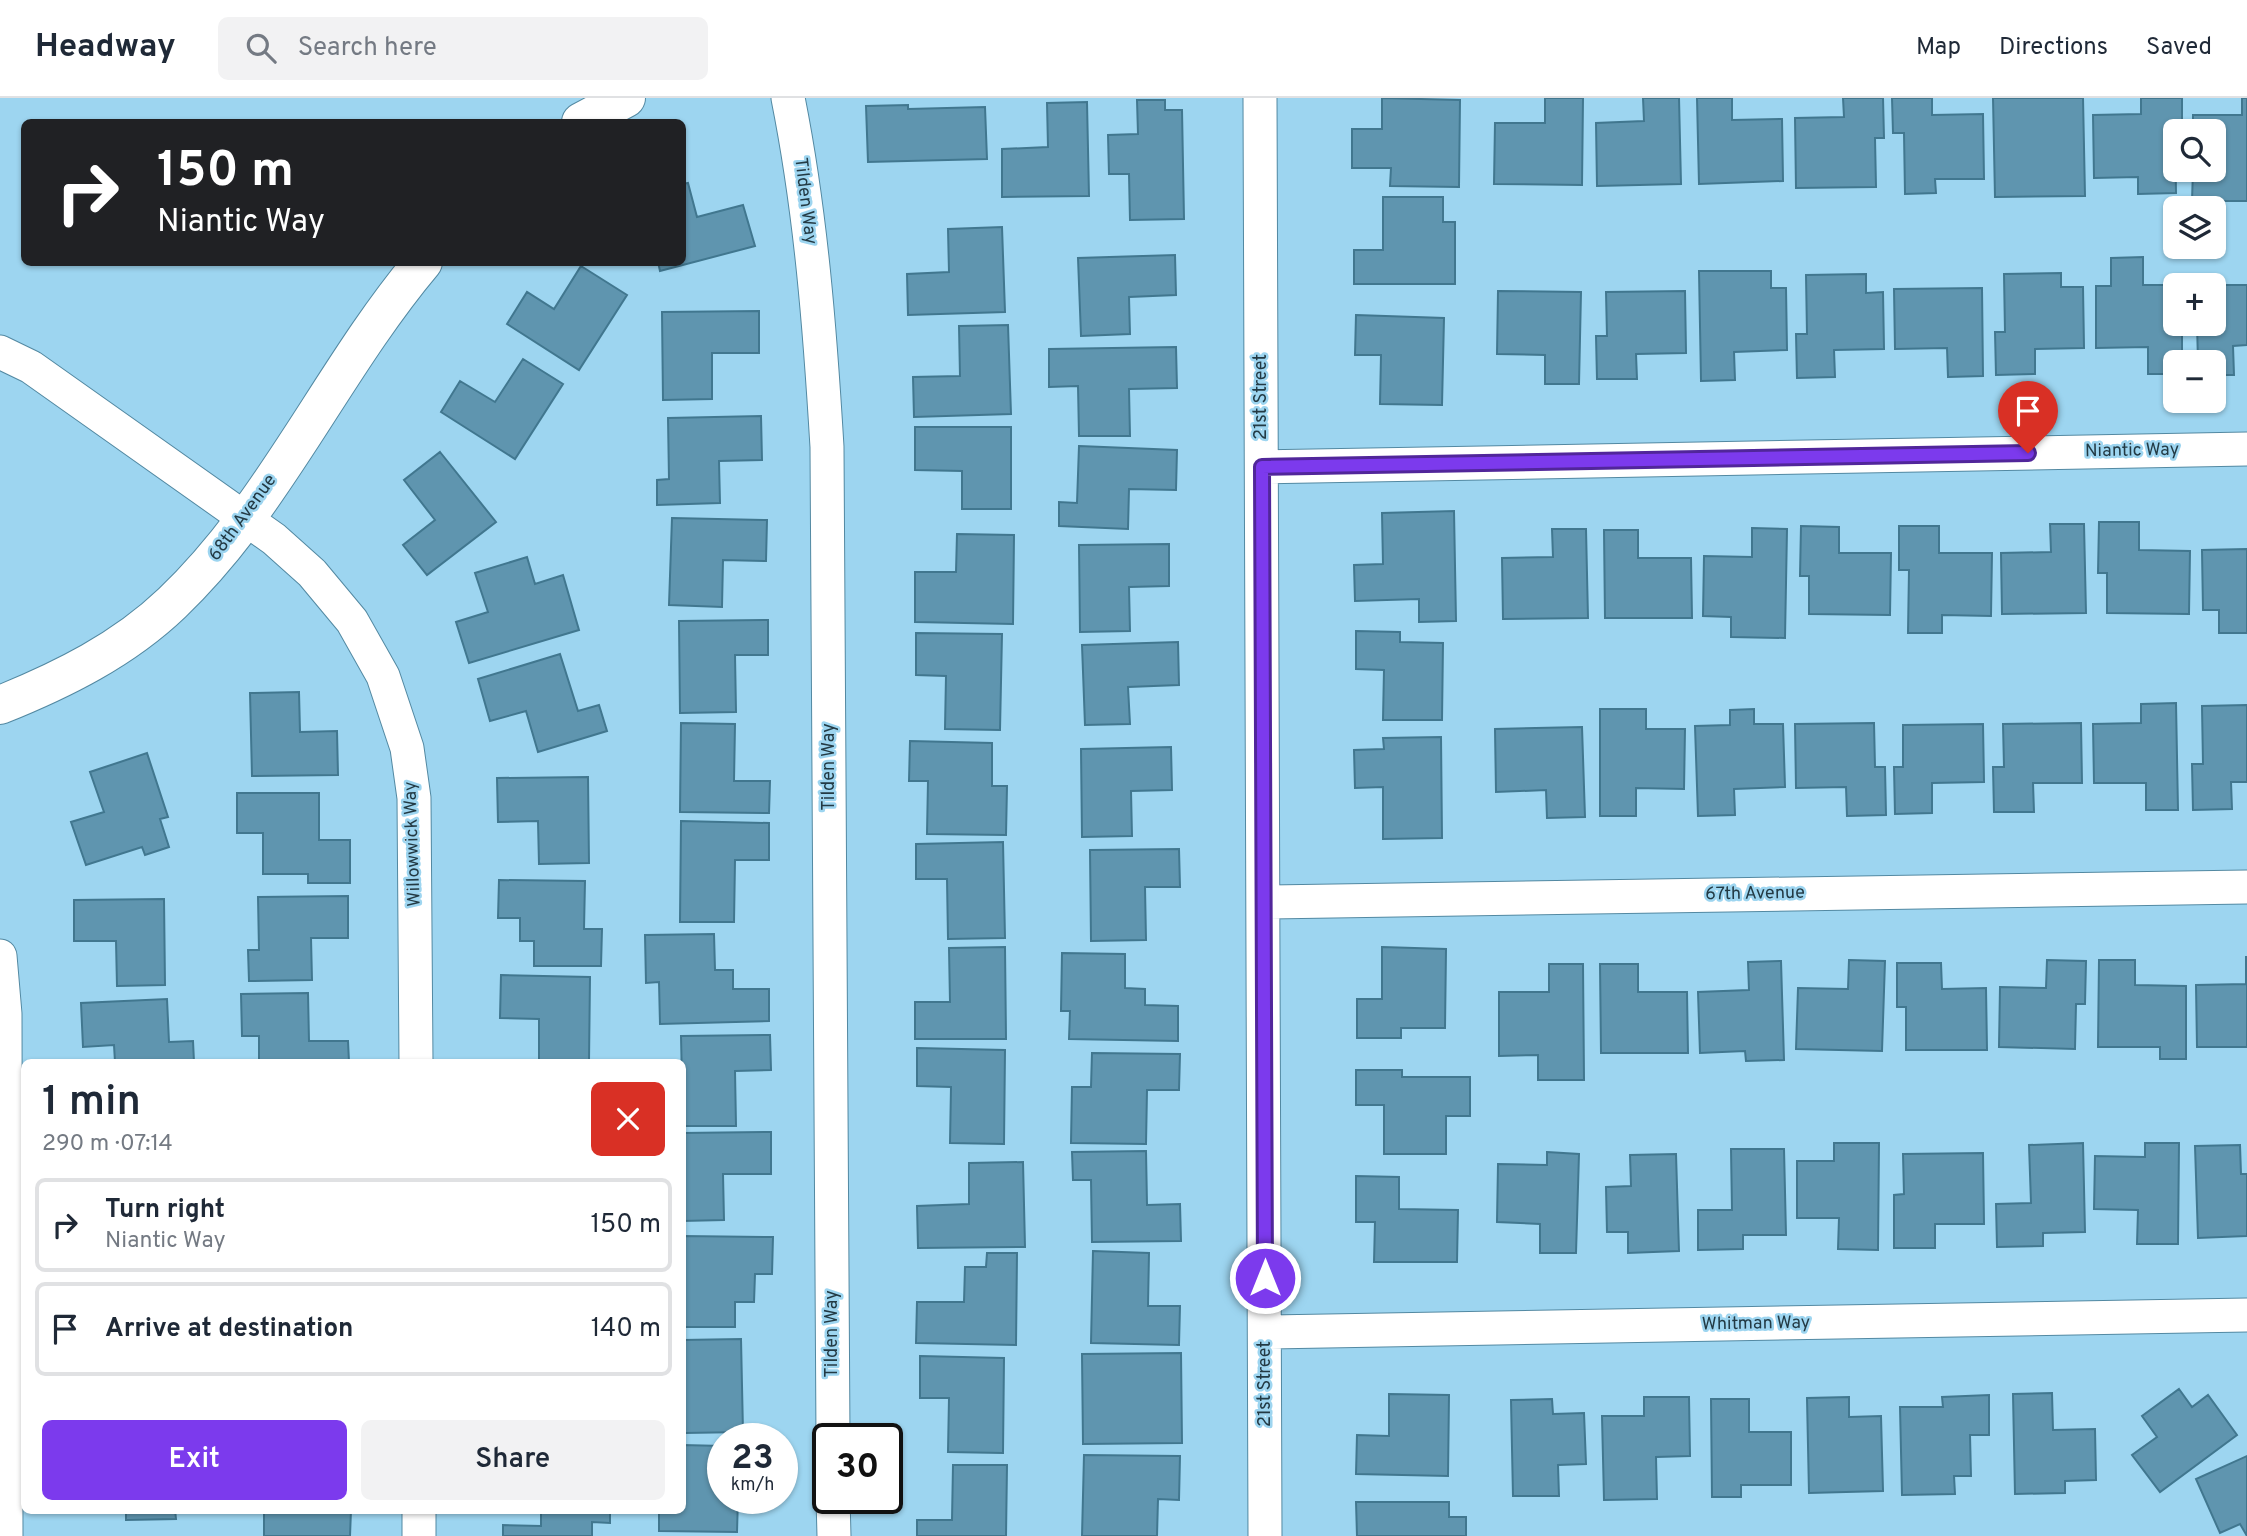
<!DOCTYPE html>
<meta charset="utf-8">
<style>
:root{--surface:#fff;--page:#f2f2f3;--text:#1f2937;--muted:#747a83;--line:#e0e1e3;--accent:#7c3aed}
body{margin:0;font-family:Overpass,sans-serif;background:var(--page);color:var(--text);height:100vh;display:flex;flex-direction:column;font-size:26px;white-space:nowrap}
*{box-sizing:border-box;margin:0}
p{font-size:23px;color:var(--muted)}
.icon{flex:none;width:38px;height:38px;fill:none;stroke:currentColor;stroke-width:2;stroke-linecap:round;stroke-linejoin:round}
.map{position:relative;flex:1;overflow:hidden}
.side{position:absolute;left:21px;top:961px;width:665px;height:455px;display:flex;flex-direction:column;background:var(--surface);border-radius:10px;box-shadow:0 2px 5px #0004}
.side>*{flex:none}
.hud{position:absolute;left:21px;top:21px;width:665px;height:147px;border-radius:10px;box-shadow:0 2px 5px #0004;background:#202124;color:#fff;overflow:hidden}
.fabs{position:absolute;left:2163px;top:21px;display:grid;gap:14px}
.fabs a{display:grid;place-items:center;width:63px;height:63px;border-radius:10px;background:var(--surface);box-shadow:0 2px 5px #0004;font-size:35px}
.speed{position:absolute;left:707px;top:1325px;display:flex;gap:14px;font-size:35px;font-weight:700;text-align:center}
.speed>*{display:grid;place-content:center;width:91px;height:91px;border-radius:50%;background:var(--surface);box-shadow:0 2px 5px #0004;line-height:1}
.speed small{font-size:18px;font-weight:400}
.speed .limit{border:4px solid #111;border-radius:10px;background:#fff;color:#111}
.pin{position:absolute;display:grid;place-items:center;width:60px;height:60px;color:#fff;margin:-72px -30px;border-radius:50% 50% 50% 0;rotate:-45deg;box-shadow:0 0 7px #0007}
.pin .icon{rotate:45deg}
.me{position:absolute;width:77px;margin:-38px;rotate:0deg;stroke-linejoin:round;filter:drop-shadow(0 0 5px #0008)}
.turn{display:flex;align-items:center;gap:24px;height:147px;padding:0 21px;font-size:32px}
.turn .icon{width:91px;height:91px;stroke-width:2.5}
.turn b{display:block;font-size:49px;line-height:60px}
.round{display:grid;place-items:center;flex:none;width:74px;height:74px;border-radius:10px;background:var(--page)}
.head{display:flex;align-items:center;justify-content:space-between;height:119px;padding:0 21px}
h1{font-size:42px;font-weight:600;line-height:52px}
.action{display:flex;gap:14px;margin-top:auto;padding:14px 21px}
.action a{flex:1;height:80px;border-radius:10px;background:var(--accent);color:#fff;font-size:28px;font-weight:600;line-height:80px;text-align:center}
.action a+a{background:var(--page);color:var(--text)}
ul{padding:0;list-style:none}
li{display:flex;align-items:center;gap:21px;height:94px;margin:0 14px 10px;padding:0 7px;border:4px solid var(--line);border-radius:10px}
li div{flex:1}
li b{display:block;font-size:26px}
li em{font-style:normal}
header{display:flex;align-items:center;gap:42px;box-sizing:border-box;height:98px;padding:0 35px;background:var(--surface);border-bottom:2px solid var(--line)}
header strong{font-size:33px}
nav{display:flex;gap:38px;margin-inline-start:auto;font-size:24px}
.search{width:490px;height:63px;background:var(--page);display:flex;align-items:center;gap:18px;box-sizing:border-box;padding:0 24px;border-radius:10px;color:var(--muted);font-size:26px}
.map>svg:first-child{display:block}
.building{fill:#5f95af;stroke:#41778f;stroke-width:2}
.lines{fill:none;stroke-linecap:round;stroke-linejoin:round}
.street-casing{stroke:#5389a2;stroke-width:35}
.secondary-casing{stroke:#5389a2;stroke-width:40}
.street{stroke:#fff;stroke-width:33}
.secondary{stroke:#fff;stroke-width:38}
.route-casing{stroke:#51269a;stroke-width:18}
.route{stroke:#7c3aed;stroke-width:12}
.labels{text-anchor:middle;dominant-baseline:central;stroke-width:5;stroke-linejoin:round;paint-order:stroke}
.street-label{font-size:18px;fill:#233a44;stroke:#9dd5f0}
</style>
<header>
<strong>Headway</strong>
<div class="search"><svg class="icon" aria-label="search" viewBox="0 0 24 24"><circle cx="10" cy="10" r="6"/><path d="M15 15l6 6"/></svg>Search here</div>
<nav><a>Map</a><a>Directions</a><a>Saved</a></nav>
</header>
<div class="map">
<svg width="2247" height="1438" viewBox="0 0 2247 1438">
<rect width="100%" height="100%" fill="#9dd5f0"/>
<path class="building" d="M1382,0L1460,2L1459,89L1390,88L1391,70H1352V31H1382Z
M1545,0H1583L1582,87L1494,86L1495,25H1545Z
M1643,0H1679L1681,86L1597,88L1596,25L1644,23Z
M1697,0H1732V22L1782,21L1783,83L1699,86Z
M1843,0H1883L1884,40H1875L1876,89L1796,90L1795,20L1844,19Z
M1892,0H1932V17L1983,16L1984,81H1935L1936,95L1905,96L1904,35H1893Z
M1993,0H2083L2085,98L1995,99Z
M2141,0H2182V32L2175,33L2176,95L2138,96V79L2094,80L2093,17L2141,16Z
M2242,0H2247V103H2192L2193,72H2214V33H2193V17H2242Z
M1137,2H1165V12H1182L1184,121L1130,122L1129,76H1109L1108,37L1138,36Z
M1087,4L1089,98L1002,99V51L1048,49L1047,5Z
M908,7V11L985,9L987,61L868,64L866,8Z
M688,85L697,119L743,107L755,148L660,173L658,164H682V86Z
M1383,99H1443V124H1455V186H1354V152H1383Z
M1002,129L1005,214L908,217L907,176L949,174L948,131Z
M1175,157L1176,197L1129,199L1130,236L1081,238L1078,160Z
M2143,159V187H2181H2175V226H2182V264H2175V276H2148V249L2096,250V188H2111V160Z
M581,168L627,197L579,272L507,226L527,194L554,211Z
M1699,173H1771V190H1786L1787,252L1734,254L1735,282L1701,283Z
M2061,175V189H2083L2084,250L2035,251V276L1996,277L1995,234H2005L2004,176Z
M1866,176V195L1883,194L1884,251L1834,252L1835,279L1797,280L1796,236H1807L1806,177Z
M2214,187H2247V247L2233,248L2234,277H2214V264H2198L2197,226H2214Z
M1982,190L1983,278L1948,279L1947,250L1895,251L1894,191Z
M1498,193L1581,194L1579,286H1545V257L1497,256Z
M1685,193L1686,255L1636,256L1637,281H1597L1596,238H1607L1606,194Z
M759,213V255H712V301L663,302L662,214Z
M1356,217L1444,220L1442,307L1380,306L1381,257H1355Z
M1008,227L1011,316L914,319L913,279L960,278L959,228Z
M1176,249L1177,290L1129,291L1130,338H1079L1078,288L1049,289V251Z
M523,261L563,286L515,361L441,314L460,283L495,304Z
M761,318L762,362L719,363L720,405L657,407V382L669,381L668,320Z
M915,329H1011V411H962V373L915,372Z
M1079,348L1177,352L1176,392L1129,391L1128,431L1059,428V404L1077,405Z
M440,354L496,424L427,477L403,447L435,422L404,382Z
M1454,413L1456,523L1419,524V501L1355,503L1354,467L1383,466L1382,415Z
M672,420L767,422L766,463L723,462L722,509L669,507Z
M2099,424H2139V452L2190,453L2189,516L2107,515V475H2098Z
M2050,426H2084L2086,515L2002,516L2001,455L2051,454Z
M1801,428L1839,429V455H1891L1890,517L1809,516V478H1800Z
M1899,428H1939V455H1992L1991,518L1942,517V535H1908L1909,472H1899Z
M1752,430L1787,431L1785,540L1731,539V519L1703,518L1704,458L1752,459Z
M1552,431H1586L1588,520L1503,521L1502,460L1553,459Z
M1604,432H1638V460H1691L1692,520H1605Z
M957,436L1014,437L1013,526L915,524V474H956Z
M1169,446V488L1129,489L1130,533L1080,534L1079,447Z
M2247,451V535H2219V512H2203L2202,452Z
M527,459L535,486L563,477L579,532L469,565L456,524L488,514L475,475Z
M768,522V557H735L736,614L680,615L679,523Z
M1356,533L1400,534V544L1443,545L1442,622H1383L1384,572L1356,571Z
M916,535L1002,536L1000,632L945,631L946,578L916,577Z
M1178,544L1179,587L1128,589L1130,626L1085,627L1082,547Z
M560,556L578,613L599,607L607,633L538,654L526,613L490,623L478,581Z
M299,594L300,634L337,633L338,677L252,678L250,595Z
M2176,605L2178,712H2146V685H2094L2093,626L2141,625V606Z
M2247,607V684H2231L2232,711L2193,712L2192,666H2203L2202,608Z
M1600,611H1646V631H1685L1684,691L1636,690V718H1600Z
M1754,611V626H1783L1785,689L1734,691L1735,717L1698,718L1695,628L1730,627V612Z
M681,625L735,626L734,683H770L769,715L680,714Z
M1874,625L1875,669H1885L1886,717L1847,718L1846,689L1796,690L1795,626Z
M2081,625L2082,685H2033L2034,714H1994L1993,669H2004L2003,626Z
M1983,626L1984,684L1932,685V715L1895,716L1894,669H1903V627Z
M1582,629L1585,719L1547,720L1546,692L1496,694L1495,631Z
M1441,639L1442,740L1383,741V689L1355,690L1354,652L1384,651L1383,640Z
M910,643L992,645V688H1007L1006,737L927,736L928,683H909Z
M1171,649L1172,692L1131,693L1132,738L1082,739L1081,651Z
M147,655L168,719L160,721L169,749L145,757L142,749L86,767L71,724L104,714L90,674Z
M588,679L589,765L539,766L538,723L498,724L497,680Z
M237,695H319V742H350V785H308V776H263V735H237Z
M681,723L769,725V762H735L734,824H680Z
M1003,744L1005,840L948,841L947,781H916V746Z
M1179,751L1180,789H1145L1146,842L1091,843L1090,752Z
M499,782L585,783L584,831H602L601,868H534V843H520V820H498Z
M348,798V840H311L312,882L249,883L248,852H259L258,799Z
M164,801L165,887L117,888L116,843H74V802Z
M714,836L715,872H733V891H769V923L660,926L659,884L646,885L645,837Z
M1005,849L1006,941H915V904H950L949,850Z
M1382,849L1446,851L1445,930H1401V940H1357V901H1382Z
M1062,855L1125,856V890L1145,891V907L1178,908V943L1069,941L1070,913H1061Z
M2246,859H2247V949H2197L2196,887L2246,886Z
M1849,862L1885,863L1882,953L1796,951L1798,890L1848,891Z
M2047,862L2086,863L2085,906H2076L2075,951L1999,949L2000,889L2046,890Z
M2099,862H2135V887L2186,888V961H2160V949H2098Z
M1781,863L1784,962L1746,963L1745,953L1700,955L1698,894L1749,892L1748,864Z
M1897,865H1941L1942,891L1986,890L1987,952H1906V909H1897Z
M1549,866H1583L1584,982H1538V957L1499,958V894H1549Z
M1600,866H1638V894H1687L1688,955H1601Z
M501,877L590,879L589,964H539V921L500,920Z
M308,895L309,943H348L349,964H259V938H242L241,896Z
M167,901L169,944L193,943L194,964H115L114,947L83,949L81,905Z
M770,937L771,972L735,973L736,1028H683L681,938Z
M917,950L1005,952L1004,1046L950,1045L951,989L917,988Z
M1092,955L1180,956L1179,992H1147L1146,1046L1071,1045L1072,989H1091Z
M1356,972H1402V979H1470V1018H1446V1056H1384V1007H1356Z
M771,1034V1076H723L724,1122L682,1123V1035Z
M1834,1045H1879L1878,1152L1838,1151L1839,1120H1797V1063H1834Z
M2083,1045L2085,1134L2043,1135V1148L1997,1149L1996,1106L2031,1105L2029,1047Z
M2145,1045H2179L2178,1146H2137L2138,1112L2094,1111L2095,1058L2145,1059Z
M2240,1047L2241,1076H2247V1138L2198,1140L2195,1048Z
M1731,1051H1784L1786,1137H1743V1151L1698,1152V1112H1732Z
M1146,1053L1147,1107L1180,1106L1181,1143L1092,1144L1091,1082H1073L1072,1054Z
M1547,1054L1579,1056L1576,1155H1540V1126L1497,1124L1498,1066L1547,1067Z
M1983,1055L1984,1126H1935V1150H1894V1097L1904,1096L1903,1056Z
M1676,1056L1679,1153L1628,1155V1134H1607L1606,1089L1631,1088L1630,1057Z
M1023,1064L1025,1149L918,1150L917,1108L969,1106V1065Z
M1356,1078L1399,1079V1111L1458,1112L1457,1164H1374L1375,1124H1356Z
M683,1138L773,1139L772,1176H755L754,1204H735V1229H682Z
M1093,1153L1149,1155L1148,1208H1180L1179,1247L1091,1245Z
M987,1155H1017L1016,1247L916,1245L917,1204H964L965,1169H986Z
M741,1241L743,1334L685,1335L683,1242Z
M1181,1255L1182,1345L1083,1346L1082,1256Z
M920,1258L1004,1260L1003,1355L948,1354L949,1300H920Z
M2179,1291L2192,1309L2208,1297L2237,1337L2160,1394L2132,1357L2157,1339L2142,1318Z
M2052,1295L2053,1332L2095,1331L2096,1382L2065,1383V1395L2015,1396L2013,1296Z
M1389,1296L1449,1297L1448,1378L1356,1376L1357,1337L1389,1338Z
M1989,1297V1337H1970L1971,1378H1954L1955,1396L1902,1397L1900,1309H1943L1942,1299Z
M1644,1299H1689L1690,1358L1656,1359L1657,1401L1604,1402L1602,1318H1644Z
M1849,1299V1319L1881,1318L1883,1393L1809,1395L1807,1300Z
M1552,1301L1553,1316L1584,1315L1586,1366L1558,1367L1559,1398H1513L1511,1302Z
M1711,1301H1749V1334H1791V1387H1741V1399H1712Z
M682,1347L723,1348V1400H738L737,1434L659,1433V1412H682Z
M1084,1357L1180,1358L1179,1402L1158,1401L1157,1438H1082Z
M2247,1358V1438L2240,1426L2220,1435L2196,1381Z
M953,1367H1007L1006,1438H917V1422H952Z
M1356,1404H1449V1419H1466V1438H1357Z
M126,1412H175L176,1421L126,1422Z
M264,1412H351L350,1438H264Z
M541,1412H610V1425L592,1424V1438H503V1427L541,1428Z"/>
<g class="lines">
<g class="street-casing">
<path id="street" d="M788,0C811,115 820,232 827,349L833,1340
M1260,0L1265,1438
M0,254L31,269L274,441L312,475L352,523L383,578L407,650L414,700L416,964
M1262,369L2247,351
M1264,804L2247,789
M0,858L5,916L6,1438
M1265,1234L2247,1217
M833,1400L834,1438
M419,1412V1438"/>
</g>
<g class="secondary-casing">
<path id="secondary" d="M581,24L626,0
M0,607C62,582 123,552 172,505C275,407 332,272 423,164"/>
</g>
<use href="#street" class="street"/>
<use href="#secondary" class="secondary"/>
</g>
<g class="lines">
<g class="route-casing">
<path id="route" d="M1265,1180L1262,369L2028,355"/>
</g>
<use href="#route" class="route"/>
</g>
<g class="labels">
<g class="street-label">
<text transform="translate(805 103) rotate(83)">Tilden Way</text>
<text transform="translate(1261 299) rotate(-90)">21st Street</text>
<text transform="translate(2132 353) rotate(-1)">Niantic Way</text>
<text transform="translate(243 420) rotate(-54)">68th Avenue</text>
<text transform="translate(829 669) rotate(-90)">Tilden Way</text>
<text transform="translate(413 746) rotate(-92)">Willowwick Way</text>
<text transform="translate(1755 796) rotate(-1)">67th Avenue</text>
<text transform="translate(1756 1226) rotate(-1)">Whitman Way</text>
<text transform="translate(832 1236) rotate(-90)">Tilden Way</text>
<text transform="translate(1265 1286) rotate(-90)">21st Street</text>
</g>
</g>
</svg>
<div class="fabs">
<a><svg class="icon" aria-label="search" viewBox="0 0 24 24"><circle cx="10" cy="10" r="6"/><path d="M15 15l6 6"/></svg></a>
<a><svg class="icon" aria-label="layers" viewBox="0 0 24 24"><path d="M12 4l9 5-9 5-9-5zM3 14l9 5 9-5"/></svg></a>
<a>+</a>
<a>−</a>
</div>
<div class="speed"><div>23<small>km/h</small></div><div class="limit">30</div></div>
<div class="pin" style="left:2028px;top:355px;background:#d93025"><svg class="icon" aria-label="arrive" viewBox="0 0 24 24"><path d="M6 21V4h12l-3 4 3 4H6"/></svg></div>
<svg class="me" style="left:1265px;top:1180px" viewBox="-20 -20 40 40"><circle r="17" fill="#7c3aed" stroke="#fff" stroke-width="3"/><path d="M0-11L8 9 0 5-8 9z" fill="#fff"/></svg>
<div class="hud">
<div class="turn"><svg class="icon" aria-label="right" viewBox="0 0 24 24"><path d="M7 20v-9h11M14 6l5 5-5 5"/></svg><div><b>150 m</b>Niantic Way</div></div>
</div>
<section class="side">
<div class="head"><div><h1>1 min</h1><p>290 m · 07:14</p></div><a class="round" style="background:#d93025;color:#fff"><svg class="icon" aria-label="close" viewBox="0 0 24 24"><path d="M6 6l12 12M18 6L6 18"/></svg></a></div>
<ul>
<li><svg class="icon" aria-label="right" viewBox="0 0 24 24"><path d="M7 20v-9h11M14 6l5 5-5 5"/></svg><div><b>Turn right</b><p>Niantic Way</p></div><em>150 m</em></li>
<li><svg class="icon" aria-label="arrive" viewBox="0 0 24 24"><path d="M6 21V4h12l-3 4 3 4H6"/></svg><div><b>Arrive at destination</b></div><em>140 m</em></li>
</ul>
<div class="action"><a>Exit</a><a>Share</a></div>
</section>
</div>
